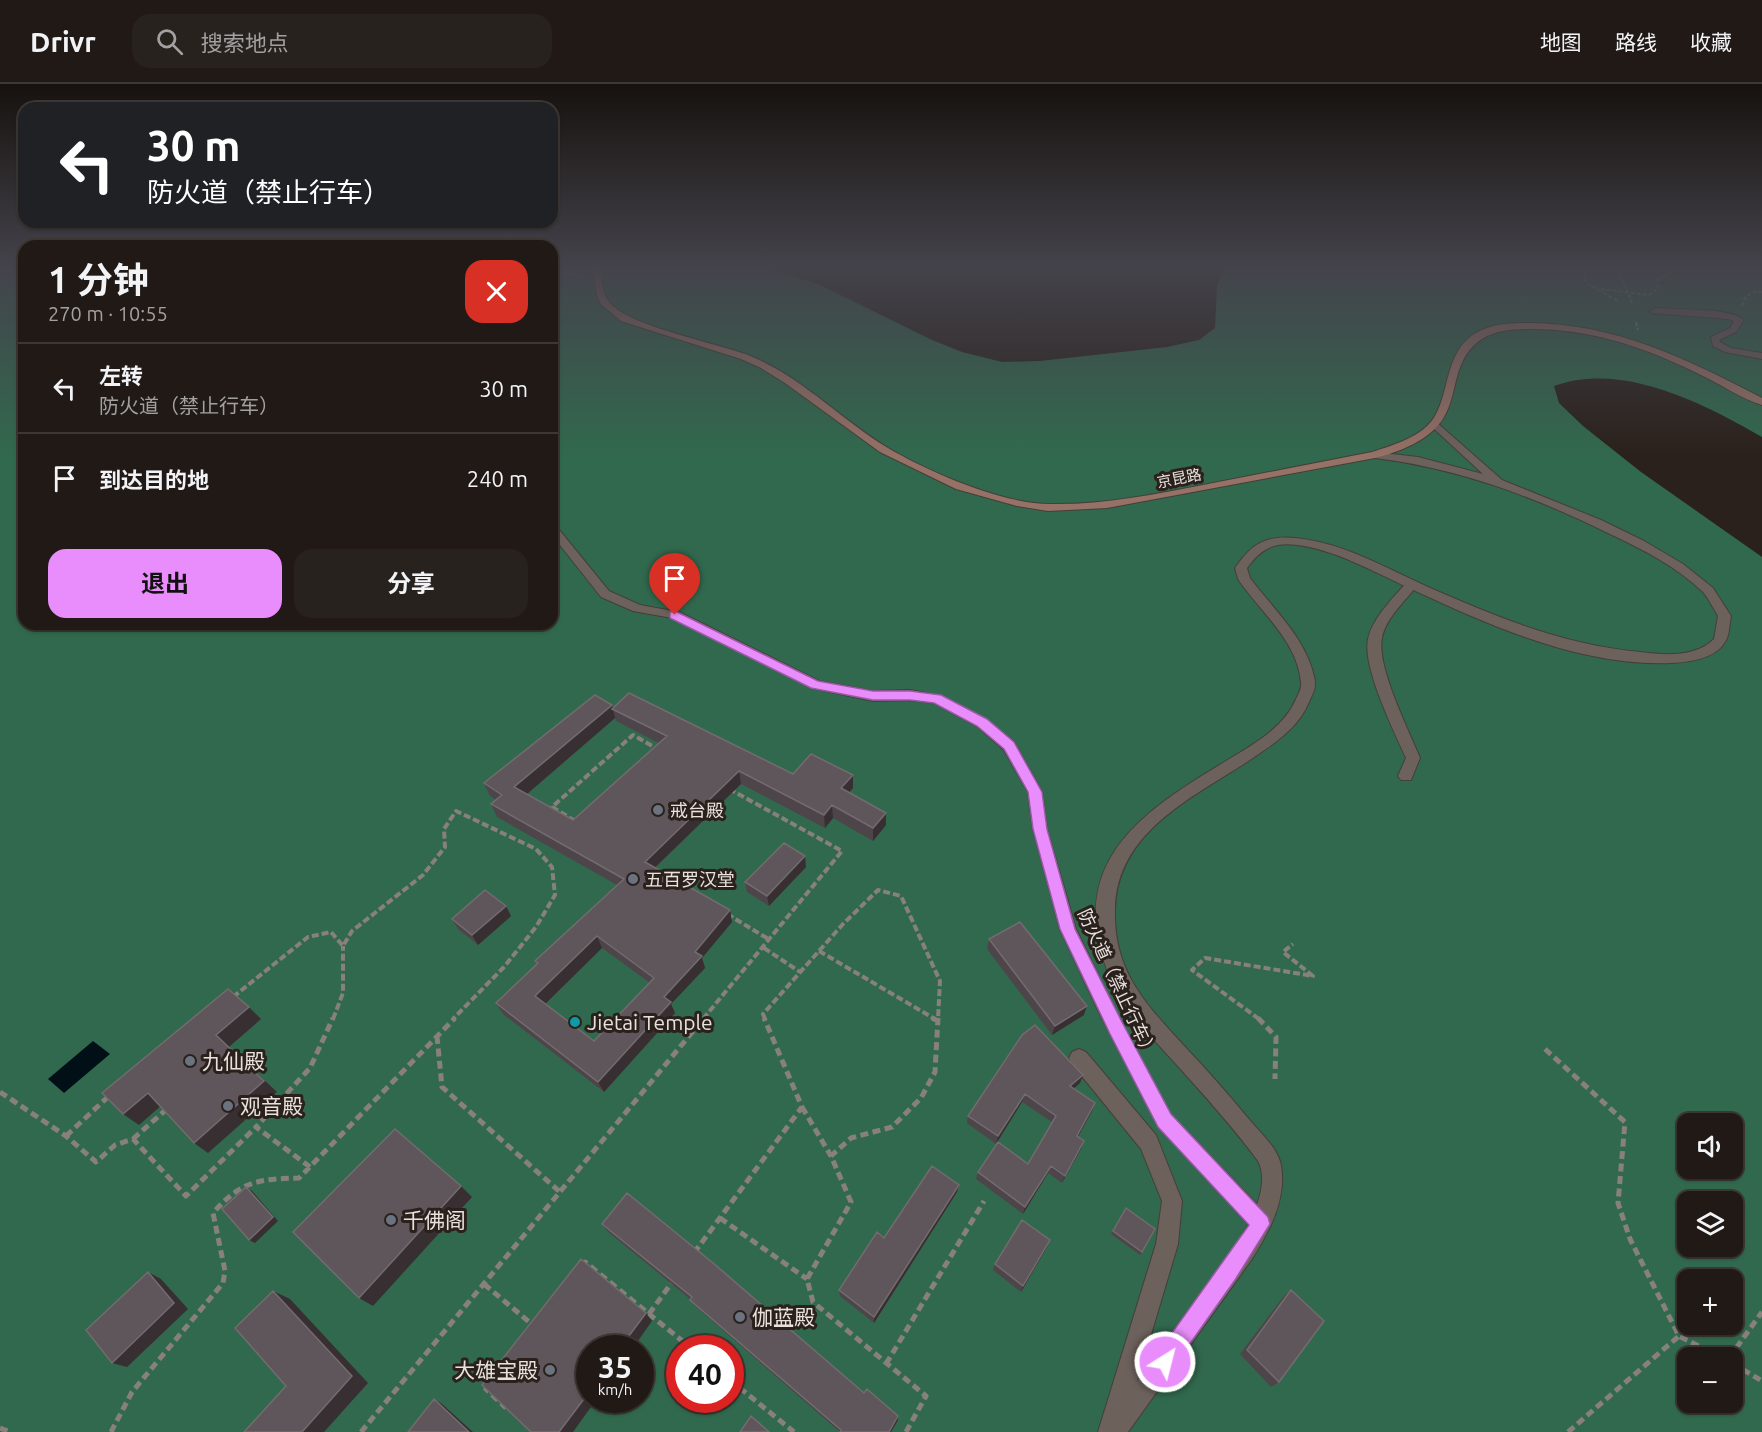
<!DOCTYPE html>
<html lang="zh">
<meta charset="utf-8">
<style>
:root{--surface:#201915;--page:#28221e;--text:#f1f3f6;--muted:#a2a0a0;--line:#3d3834;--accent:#ea8dfc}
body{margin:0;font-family:Ubuntu,"Noto Sans SC",sans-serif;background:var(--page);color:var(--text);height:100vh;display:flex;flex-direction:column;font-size:22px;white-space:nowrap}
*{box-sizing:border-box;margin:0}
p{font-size:20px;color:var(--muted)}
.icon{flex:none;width:33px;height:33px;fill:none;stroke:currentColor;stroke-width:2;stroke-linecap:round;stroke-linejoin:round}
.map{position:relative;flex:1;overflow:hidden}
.drawer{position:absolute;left:18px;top:156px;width:540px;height:390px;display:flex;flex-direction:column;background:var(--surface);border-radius:18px;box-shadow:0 2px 4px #0004,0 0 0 2px var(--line)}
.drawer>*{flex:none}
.hud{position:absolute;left:18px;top:18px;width:540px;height:126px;border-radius:18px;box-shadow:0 2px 4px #0004,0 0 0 2px var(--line);background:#202124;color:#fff;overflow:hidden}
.fabs{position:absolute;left:1677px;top:1029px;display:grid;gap:12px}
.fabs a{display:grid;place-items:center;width:66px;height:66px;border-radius:12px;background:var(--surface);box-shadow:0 2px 4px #0004,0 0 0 2px var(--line);font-size:30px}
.speed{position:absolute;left:576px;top:1251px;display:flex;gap:12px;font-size:30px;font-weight:700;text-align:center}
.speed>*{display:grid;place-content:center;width:78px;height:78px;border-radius:50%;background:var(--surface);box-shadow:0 2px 4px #0004,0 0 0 2px var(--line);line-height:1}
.speed small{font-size:15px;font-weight:400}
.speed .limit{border:9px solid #d22;background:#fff;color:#111}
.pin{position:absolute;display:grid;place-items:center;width:51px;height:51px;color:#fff;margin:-62px -26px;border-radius:50% 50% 50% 0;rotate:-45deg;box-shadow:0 0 6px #0007}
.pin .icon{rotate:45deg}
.me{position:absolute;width:66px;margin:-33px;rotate:36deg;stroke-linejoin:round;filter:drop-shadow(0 0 4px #0008)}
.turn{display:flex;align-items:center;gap:21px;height:126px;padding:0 30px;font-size:27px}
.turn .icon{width:78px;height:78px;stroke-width:2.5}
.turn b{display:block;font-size:42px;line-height:51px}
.round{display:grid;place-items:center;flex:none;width:63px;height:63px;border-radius:18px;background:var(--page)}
.head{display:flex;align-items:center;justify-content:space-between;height:102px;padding:0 30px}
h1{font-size:36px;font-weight:700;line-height:45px}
.cta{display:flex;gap:12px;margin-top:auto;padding:12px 30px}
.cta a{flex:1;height:69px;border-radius:18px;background:var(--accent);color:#111;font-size:24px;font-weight:700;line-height:69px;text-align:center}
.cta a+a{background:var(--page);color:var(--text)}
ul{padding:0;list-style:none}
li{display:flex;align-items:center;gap:18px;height:90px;padding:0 30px;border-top:2px solid var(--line)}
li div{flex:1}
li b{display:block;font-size:22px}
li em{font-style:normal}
header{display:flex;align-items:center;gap:36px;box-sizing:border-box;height:84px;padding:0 30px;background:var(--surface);border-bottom:2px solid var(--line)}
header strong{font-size:28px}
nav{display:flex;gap:33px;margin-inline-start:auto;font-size:21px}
.search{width:420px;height:54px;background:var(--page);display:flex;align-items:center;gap:15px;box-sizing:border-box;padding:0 21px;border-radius:18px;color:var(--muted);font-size:22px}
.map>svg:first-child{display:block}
.forest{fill:#31694e;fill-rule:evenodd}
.water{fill:#001016}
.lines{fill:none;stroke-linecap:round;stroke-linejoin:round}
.service-casing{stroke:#453e3a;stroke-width:2}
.minor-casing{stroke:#453e3a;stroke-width:2}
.tertiary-casing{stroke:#453e3a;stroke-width:2}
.secondary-casing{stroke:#453e3a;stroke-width:2}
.path-far2{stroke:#88807c;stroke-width:2;stroke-dasharray:4 2;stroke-linecap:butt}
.path-far1{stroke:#88807c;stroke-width:4;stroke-dasharray:7 3;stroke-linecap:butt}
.path{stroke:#88807c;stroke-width:5;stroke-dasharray:8 4.5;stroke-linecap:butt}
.service{fill:#6d615c;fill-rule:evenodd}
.minor{fill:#6d615c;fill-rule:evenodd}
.tertiary{fill:#6d615c;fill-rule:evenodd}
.secondary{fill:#957166;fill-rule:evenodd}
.wall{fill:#4e454b;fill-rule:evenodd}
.shaded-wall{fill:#382f32}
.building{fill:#5e565b;stroke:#746b6f;stroke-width:1.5;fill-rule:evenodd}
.route{fill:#ea8dfc;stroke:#985ca4;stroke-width:1.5}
.worship-dot{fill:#6b7280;stroke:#2a211c;stroke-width:2}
.culture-dot{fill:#0f9aa8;stroke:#2a211c;stroke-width:2}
.labels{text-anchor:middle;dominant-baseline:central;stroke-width:6;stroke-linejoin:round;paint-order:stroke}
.far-street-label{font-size:15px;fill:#e8e1de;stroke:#2a211c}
.poi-label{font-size:18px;fill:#e8e1de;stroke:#2a211c;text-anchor:start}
.street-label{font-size:18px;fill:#e8e1de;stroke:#2a211c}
.near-poi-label{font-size:21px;fill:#e8e1de;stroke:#2a211c;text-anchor:start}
</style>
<header>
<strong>Drivr</strong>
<div class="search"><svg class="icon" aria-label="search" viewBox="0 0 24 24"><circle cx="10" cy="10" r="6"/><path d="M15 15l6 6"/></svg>搜索地点</div>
<nav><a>地图</a><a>路线</a><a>收藏</a></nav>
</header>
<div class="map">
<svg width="1762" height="1348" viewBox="0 0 1762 1348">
<rect width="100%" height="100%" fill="#2a211c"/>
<path class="forest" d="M0,183H24V540H552V183H762L820,201L932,256L962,268L1002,278L1040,277L1167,263L1199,256L1215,244L1217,202L1225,183H1762V353C1703,319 1622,277 1554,302L1559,319L1583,342L1641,388L1762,473V1348H0ZM1688,1040H1732V1084H1688ZM1688,1118H1732V1162H1688ZM1688,1196H1732V1240H1688ZM590,1264H640V1316H590ZM680,1264H730V1316H680ZM1688,1274H1732V1318H1688Z"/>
<path class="water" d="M93,957L110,970L64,1009L48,995Z"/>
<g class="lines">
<g class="service-casing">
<path id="service" d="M552,441L556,442L609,507L640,521L679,528L819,597L873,607L910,606L942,612L987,636L1014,658L1042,708L1047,745L1076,845L1112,920L1170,1030L1268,1132L1271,1139L1268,1146L1261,1149L1254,1146L1158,1042L1100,930L1060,845L1033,745L1028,708L1004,666L977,642L934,619L910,616L873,617L812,604L672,534L633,527L601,513L552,451Z"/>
</g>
<g class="minor-casing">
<path id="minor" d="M1655,224C1677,226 1728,223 1744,236L1736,248L1719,256L1720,258L1731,264L1762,269V275L1725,268L1713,262L1711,253L1730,244L1734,237L1728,235L1652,229L1650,227Z
M1412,496L1418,500C1406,517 1386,533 1382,554C1376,582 1409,647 1420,674L1411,696H1401L1398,692L1406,674C1394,647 1362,583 1368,555C1373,533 1394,513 1408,497Z
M1079,965L1086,968L1156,1051L1182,1117L1178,1160L1122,1348H1098L1156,1160L1162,1117L1141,1065L1072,980L1069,974L1072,968Z"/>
</g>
<g class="tertiary-casing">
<path id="tertiary" d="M1435,337L1502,396L1601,436L1644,457L1683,480L1713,504L1731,532C1729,540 1730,551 1725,558C1715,575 1689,578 1672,579C1580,583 1489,541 1407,503C1372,487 1336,466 1297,461C1273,458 1261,465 1247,484L1250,494C1274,526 1308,556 1315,597C1316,605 1312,611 1309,618C1300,640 1282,654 1263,667C1205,709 1117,741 1115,825C1113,889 1147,921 1187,965C1208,987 1228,1010 1247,1033C1259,1048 1277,1062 1281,1081C1287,1115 1269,1148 1252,1175L1128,1348H1102L1106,1340L1237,1160C1250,1139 1271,1102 1258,1077C1233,1043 1204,1011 1176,980C1150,951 1121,924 1107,886C1066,776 1145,726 1226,677C1252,661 1284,644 1296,615C1299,609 1302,604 1301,598C1297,556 1260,528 1238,495L1235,484C1251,460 1266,451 1295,454C1342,458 1386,484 1428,503C1496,533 1564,561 1640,568C1664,571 1695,574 1714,555L1718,532C1713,524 1709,515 1703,508C1677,483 1642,465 1610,450C1535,413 1458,384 1375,374L1370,371L1375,368L1418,373L1483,390L1431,342L1430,340Z"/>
</g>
<g class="secondary-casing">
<path id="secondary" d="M592,183H600C602,194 602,210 609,218C628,242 716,259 748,271C801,292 840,335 888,364C929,388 1002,420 1050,420C1101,421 1152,411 1203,401C1259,390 1316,379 1372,368C1393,361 1423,353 1435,332C1447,311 1446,285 1460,264C1475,242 1501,239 1526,239C1612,238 1687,275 1762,314V321C1741,315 1721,300 1701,291C1645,263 1589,244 1527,245C1494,245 1471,253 1459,286C1454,301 1452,320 1444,333C1431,356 1399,368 1375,374L1107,424L1048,427L1017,422L956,405L880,368L785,299L761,284L741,275L621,237L601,220L597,212Z"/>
</g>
<path class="path-far2" d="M1575,183L1585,189L1584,196L1587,199L1619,218
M1617,183L1632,219
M552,193L563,189L583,192
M1601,205L1649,211L1658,204L1657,194L1672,189L1657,183
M1742,222L1745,214L1752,208H1762
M1636,238L1638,246"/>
<path class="path-far1" d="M575,737L552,723L633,651L659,666
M727,830L770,856
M764,864L800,888
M819,867L935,935
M233,913L308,853L331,848L343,862L352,847L423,791L445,763L444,745L456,727L536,765L552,783L555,811L536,843L504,883L453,935
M333,935L343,909V862
M703,935L842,767L731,706
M765,935L763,930L843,840L878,806L901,812L940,897L938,935
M1259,935L1192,886L1205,874L1313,892L1283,868L1293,860"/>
<path class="path" d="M932,934L938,937
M1258,934L1276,953L1275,995
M437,952L442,1003L560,1108
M1545,965L1625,1038L1618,1119L1630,1155L1679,1252L1722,1274
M0,1008L66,1052L96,1078L115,1061L133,1055L186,1112L256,1043
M802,1023L831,1072
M66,1052L110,1011
M133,1055L168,1024
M310,1083L256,1043L310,984L333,934
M720,1134L807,1195
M694,1169L802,1023L764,934
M581,1182L585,1178L691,1264
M484,1200L534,1242
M649,1230L673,1197
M1729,1274L1762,1228
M1732,1279L1762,1297
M886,1280L984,1117
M730,1296L794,1348
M489,1302L486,1305L506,1324
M0,1344L11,1348
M111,1348L132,1308L223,1199L225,1187L213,1129C241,1097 258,1095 299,1094L455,934
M361,1348L704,934
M906,1348L926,1312L813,1218L807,1195L851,1118L831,1072L851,1054L892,1043L921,1014L935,988L938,934
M1568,1348L1679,1252"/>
<use href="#service" class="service"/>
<use href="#minor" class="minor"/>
<use href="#tertiary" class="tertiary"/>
<use href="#secondary" class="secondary"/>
</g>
<path class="wall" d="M612,621L613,624L793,690L853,704L849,708L886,741L873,757L833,734L825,744L741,700L655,784L730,826L732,838L702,874L705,884L671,920L675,929L604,1008L503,930L496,919L537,880L535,877L617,801L497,733L491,720L496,716L490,712L484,699ZM615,634L616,637L659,659L573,736L527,710ZM602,864L650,899L594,957L545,920Z
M806,783L769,822L747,808L745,798Z
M506,822L511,832L478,861L458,845L452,835Z
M989,855L1084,931L1052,951L987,865Z
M1022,951L1080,999L1073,1005L1092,1027L1078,1053L1084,1057L1062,1099L1048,1089L1023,1130L976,1095L978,1088L1028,1080L1052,1038L1022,1018L996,1060L967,1039L968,1032Z
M959,1101L957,1108L874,1239L840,1212L839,1206L884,1154Z
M1126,1124L1142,1168L1140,1171L1111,1150Z
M602,1140L864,1309L898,1332V1336L891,1348H840L694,1221L690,1215L607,1147Z
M1047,1163L1021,1208L993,1186L995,1180Z
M1291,1206L1279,1298L1271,1303L1240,1270L1284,1212Z"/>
<path class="shaded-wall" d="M612,621L615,634L520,716L514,703Z
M739,687L741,700L648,790L645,778Z
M853,691V704L842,717L841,704Z
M832,721L833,734L825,744L824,731Z
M886,729V741L873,757V744Z
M805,772L806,783L769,822L767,812Z
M506,822L511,832L478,861L472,851Z
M730,826L732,838L702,874L705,884L671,920L675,929L604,1008L598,998L664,913L695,868Z
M597,852L602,864L542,923L535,912Z
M1087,922L1084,931L1052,951L1055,942Z
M249,923L261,935L229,963L277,1008L208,1069L194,1059L216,951Z
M1083,991L1080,999L1067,1010L1070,1002Z
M148,1009L163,1020L139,1041L123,1030Z
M1025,1010L1022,1018L996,1060L998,1052Z
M1095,1019L1092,1027L1074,1060L1077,1052Z
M1084,1057L1081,1065L1062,1099L1065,1092Z
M1051,1082L1048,1089L1023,1130L1025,1123Z
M959,1101L957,1108L874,1239V1233Z
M461,1102L472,1113L373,1222L359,1214Z
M246,1103L252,1107L278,1137L255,1159L249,1156Z
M1050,1156L1047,1163L1021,1208L1023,1202Z
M148,1188L161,1195L188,1225L127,1283L112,1279Z
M273,1207L290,1215L368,1299L324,1348H302Z
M646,1229L652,1237L633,1264H620Z
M590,1307V1316H596L573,1348H559Z
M434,1315L442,1320L473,1348H469Z
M898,1332V1336L891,1348H889Z"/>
<path class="building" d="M629,609L793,690L811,670L853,691L841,704L886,729L873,744L832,721L824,731L739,687L645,778L730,826L695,868L702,872L664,913L671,918L598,998L496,919L538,879L535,877L624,795L491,720L502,711L484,699L595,611L612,621L514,703L573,736L667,652L612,625ZM597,852L654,894L594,957L535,912Z
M784,759L805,772L767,812L745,798Z
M485,806L506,822L472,851L452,835Z
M1020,838L1087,922L1055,942L989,855Z
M228,905L249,923L216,951L264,997L194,1059L148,1009L123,1030L102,1009Z
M1035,941L1083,991L1070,1002L1095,1019L1077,1052L1084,1057L1065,1092L1051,1082L1025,1123L978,1088L998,1058L1028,1080L1056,1032L1025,1010L998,1052L968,1032L1022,951Z
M395,1045L461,1102L359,1214L293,1148Z
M932,1082L959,1101L874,1233L839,1206L877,1148L884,1154Z
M246,1103L273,1133L249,1156L222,1125Z
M627,1109L713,1179L864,1309L867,1305L898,1332L889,1348H840L841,1346L690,1216L692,1213L602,1140Z
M1126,1124L1155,1145L1142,1168L1113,1147Z
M1022,1136L1050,1156L1023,1202L995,1180Z
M581,1175L646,1229L620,1264H590V1307L559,1348H531L482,1301Z
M148,1188L174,1219L112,1279L86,1246Z
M1291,1206L1324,1237L1279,1298L1247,1266Z
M273,1207L352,1292L302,1348H244L286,1302L235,1244Z
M434,1315L469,1348H408Z
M751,1332L769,1348H740Z"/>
<linearGradient id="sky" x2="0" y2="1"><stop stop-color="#17120f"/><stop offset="0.49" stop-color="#44434b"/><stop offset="1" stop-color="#44434b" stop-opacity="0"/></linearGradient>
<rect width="1762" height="372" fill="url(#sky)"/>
<path class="route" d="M675,527L818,597L873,607H910L941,611L987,635L1014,658L1042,708L1047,745L1075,845L1122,938L1171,1030L1268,1133L1270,1140L1235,1196L1172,1285L1165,1288L1157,1285L1154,1278L1157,1270L1249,1141L1158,1043L1110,950L1060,845L1033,745L1028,708L1004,665L977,642L934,619L910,616H873L811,604L670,534V528Z"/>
<g class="worship-dot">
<circle cx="658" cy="726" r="6"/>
<circle cx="633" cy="795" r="6"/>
<circle cx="190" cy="977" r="6"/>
<circle cx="228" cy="1022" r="6"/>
<circle cx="391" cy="1136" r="6"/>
<circle cx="740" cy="1233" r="6"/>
<circle cx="550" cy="1286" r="6"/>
</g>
<circle class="culture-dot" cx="575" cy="938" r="6"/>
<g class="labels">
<g class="far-street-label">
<text transform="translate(1179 394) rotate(-11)">京昆路</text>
</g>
<g class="poi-label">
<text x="670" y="726">戒台殿</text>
<text x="645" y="795">五百罗汉堂</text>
</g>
<g class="street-label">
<text transform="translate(1118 899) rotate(65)">防火道（禁止行车）</text>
</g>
<g class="near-poi-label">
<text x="587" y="938">Jietai Temple</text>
<text x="202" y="977">九仙殿</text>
<text x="240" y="1022">观音殿</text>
<text x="403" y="1136">千佛阁</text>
<text x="752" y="1233">伽蓝殿</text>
<text x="538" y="1286" text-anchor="end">大雄宝殿</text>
</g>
</g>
</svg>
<div class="fabs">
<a><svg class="icon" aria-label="sound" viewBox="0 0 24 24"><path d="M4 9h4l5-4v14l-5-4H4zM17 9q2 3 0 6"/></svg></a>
<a><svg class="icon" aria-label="layers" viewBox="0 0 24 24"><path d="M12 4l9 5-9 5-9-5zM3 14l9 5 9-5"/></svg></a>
<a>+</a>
<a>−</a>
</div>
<div class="speed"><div>35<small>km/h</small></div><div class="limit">40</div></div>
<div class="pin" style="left:675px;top:531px;background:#d93025"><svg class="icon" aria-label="arrive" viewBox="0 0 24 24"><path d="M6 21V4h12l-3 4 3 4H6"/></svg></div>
<svg class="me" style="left:1165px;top:1278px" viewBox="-20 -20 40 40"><circle r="17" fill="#ea8dfc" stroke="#fff" stroke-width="3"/><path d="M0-11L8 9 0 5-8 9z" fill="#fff"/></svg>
<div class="hud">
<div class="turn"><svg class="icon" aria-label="left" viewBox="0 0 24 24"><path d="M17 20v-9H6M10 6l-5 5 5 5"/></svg><div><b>30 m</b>防火道（禁止行车）</div></div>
</div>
<section class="drawer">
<div class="head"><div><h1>1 分钟</h1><p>270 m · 10:55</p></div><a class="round" style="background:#d93025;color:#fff"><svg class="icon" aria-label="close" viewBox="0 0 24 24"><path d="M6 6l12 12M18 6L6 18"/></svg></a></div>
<ul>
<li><svg class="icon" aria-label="left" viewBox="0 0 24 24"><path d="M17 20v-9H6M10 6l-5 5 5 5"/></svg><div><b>左转</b><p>防火道（禁止行车）</p></div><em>30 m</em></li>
<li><svg class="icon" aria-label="arrive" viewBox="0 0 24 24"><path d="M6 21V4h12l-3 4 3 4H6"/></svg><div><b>到达目的地</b></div><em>240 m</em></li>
</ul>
<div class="cta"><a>退出</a><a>分享</a></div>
</section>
</div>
